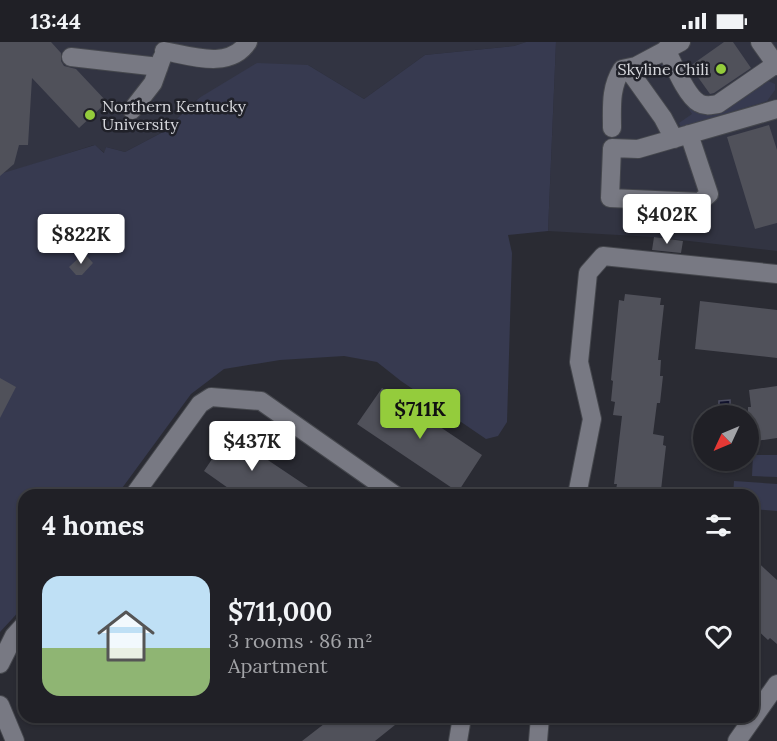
<!DOCTYPE html>
<html lang="en">
<head>
<meta charset="utf-8">
<style>
  body { margin:0; font-family:Lora,serif; background:#28282e; color:#f1f3f6; height:100vh; display:flex; flex-direction:column; font-size:22px; white-space:nowrap }
  * { box-sizing:border-box; margin:0 }
  p { font-size:20px; color:#a2a3a7 }
  .icon { flex:none; width:33px; height:33px; fill:none; stroke:currentColor; stroke-width:2; stroke-linecap:round; stroke-linejoin:round }
  .map { position:relative; flex:1; overflow:hidden }
  .panel { position:absolute; left:18px; top:447px; width:741px; height:234px; display:flex; flex-direction:column; background:#202026; border-radius:18px; box-shadow:0 2px 4px #0004,0 0 0 2px #3d3e43 }
  .panel>* { flex:none }
  .needle { width:39px; rotate:226deg }
  .tools { position:absolute; left:693px; top:363px; display:grid; gap:12px }
  .tools a { display:grid; place-items:center; width:66px; height:66px; border-radius:50%; background:#202026; box-shadow:0 2px 4px #0004,0 0 0 2px #3d3e43; font-size:30px }
  .price { position:absolute; translate:-50% -51px; padding:0 14px; border-radius:6px; background:#fff; color:#222; font-size:20px; line-height:39px; filter:drop-shadow(0 2px 3px #0008) }
  .price::after { content:''; position:absolute; left:50%; top:36px; width:18px; height:14px; margin-left:-9px; background:inherit; clip-path:polygon(0 0,100% 0,50% 100%) }
  .price.active { background:#94cc3c; color:#111 }
  ul { padding:0; list-style:none }
  li { display:flex; align-items:center; gap:18px; height:150px; padding:0 24px }
  li span { display:grid; place-items:center; flex:none; width:168px; height:120px; border-radius:18px; color:#555 }
  li>.icon { margin-inline-start:auto }
  span .icon { width:72px; height:72px; fill:#fffc; stroke-width:1 }
  li b { font-size:26px }
  h2 { display:flex; justify-content:space-between; align-items:center; height:72px; padding:0 24px; font-size:26px }
  .status { display:flex; justify-content:space-between; align-items:center; height:42px; padding:0 30px; background:#202026; direction:ltr }
  .status svg { height:16px; fill:currentColor }
  .map>svg:first-child { display:block }
</style>
</head>
<body>
<div class="status"><b>13:44</b><svg viewBox="0 0 49 12"><path d="M0 12V9h3v3zM5 12V6h3v6zM10 12V3h3v9zM15 12V0h3v12zM26 1h20v11H26zM47 4h2v5h-2z"/></svg></div>
<div class="map">
<svg width="777" height="699" viewBox="0 0 777 699">
  <rect width="100%" height="100%" fill="#2a2b33"/>
  <path fill="#323442" d="M 0,0 L 526,0 L 514,4 L 425,13 L 364,57 L 308,23 L 199,56 L 163,90 L 125,110 L 106,105 L 105,111 L 94,103 L 3,132 L 0,132 Z
    M 556,0 L 777,0 L 777,209 L 654,195 L 548,189 Z"/>
  <path fill="#373a50" d="M 526,0 L 556,0 L 548,189 L 508,193 L 512,211 L 507,380 L 498,394 L 486,397 L 401,339 L 377,320 L 344,314 L 280,318 L 224,327 L 191,352 L 117,453 L 24,453 L 24,564 L 0,590 L 0,132 L 95,103 L 104,111 L 106,105 L 125,110 L 163,90 L 199,56 L 257,21 L 308,23 L 364,57 L 425,13 L 514,4 Z
    M 663,21 L 693,67 L 766,38 L 775,42 L 775,48 L 767,59 L 681,85 L 679,81 L 692,72 L 661,24 Z
    M 753,413 L 777,413 L 777,435 L 752,434 Z
    M 734,439 L 777,442 L 777,469 L 753,467 L 753,453 L 733,453 Z"/>
  <path fill="#11122c" stroke="#4c4d61" stroke-width="1.5" d="M 730,358 L 730,363 L 733,363 L 734,373 L 719,373 L 719,359 Z"/>
  <path fill="#50515a" d="M 0,0 L 51,0 L 61,11 L 61,19 L 64,24 L 76,27 L 107,60 L 79,86 L 32,36 L 28,103 L 19,103 L 14,122 L 0,134 Z
    M 724,0 L 733,0 L 751,26 L 714,51 L 710,52 L 690,24 Z
    M 769,83 L 777,108 L 777,181 L 755,187 L 727,95 Z
    M 654,195 L 683,199 L 681,211 L 652,208 Z
    M 84,211 L 93,221 L 82,233 L 76,233 L 69,225 Z
    M 625,252 L 661,256 L 660,263 L 664,263 L 658,318 L 661,318 L 660,334 L 663,334 L 660,361 L 657,361 L 653,392 L 664,394 L 663,403 L 666,404 L 661,448 L 656,447 L 655,453 L 615,453 L 617,442 L 614,442 L 622,374 L 613,373 L 615,360 L 611,359 L 613,339 L 611,338 L 619,258 L 624,259 Z
    M 700,259 L 777,268 L 777,316 L 695,307 Z
    M 0,336 L 16,345 L 0,376 Z
    M 777,344 L 777,396 L 756,399 L 753,383 L 748,384 L 748,365 L 751,365 L 749,348 Z
    M 382,346 L 482,413 L 458,450 L 357,382 Z
    M 229,392 L 320,453 L 238,453 L 204,429 Z
    M 753,516 L 777,538 L 777,602 L 770,596 L 768,598 L 753,584 Z
    M 333,675 L 389,675 L 395,683 L 375,699 L 302,699 Z"/>
  <g fill="none" stroke-linecap="round" stroke-linejoin="round">
    <g stroke="#45474d" stroke-width="20">
      <path id="minor" d="M 760,0 L 777,24
        M 666,7 C 673,21 686,54 699,61 C 706,65 711,63 718,62 L 776,22
        M 164,9 C 191,14 230,28 248,0
        M 71,15 L 159,25
        M 132,68 L 153,41 L 162,16
        M 612,86 C 612,64 610,46 622,27 L 636,24
        M 689,92 L 709,152 L 700,160 L 610,156 L 612,106 L 638,107 L 777,67
        M 674,97 L 663,76 L 633,34 L 636,24 L 681,0
        M 134,453 L 200,362 L 211,355 L 261,359 L 395,453
        M 577,453 L 592,377 L 579,320 L 588,231 L 603,214 L 777,232
        M 0,622 L 14,594 L 24,583
        M 0,663 L 15,699
        M 458,699 L 462,675
        M 538,699 L 540,675
        M 737,699 L 777,642"/>
    </g>
    <use href="#minor" stroke="#787983" stroke-width="18"/>
  </g>
  <g fill="#94cc3c" stroke="#202129" stroke-width="2">
    <circle cx="721" cy="27" r="6"/>
    <circle cx="90" cy="73" r="6"/>
  </g>
  <g text-anchor="middle" stroke-width="5" stroke-linejoin="round" paint-order="stroke">
    <g font-size="16" fill="#d7d8dd" stroke="#202129" text-anchor="end">
      <text x="709" y="33">Skyline Chili</text>
      <text x="102" y="70" text-anchor="start">Northern Kentucky<tspan x="102" dy="18">University</tspan></text>
    </g>
  </g>
</svg>
<div class="tools">
<a><svg class="needle" viewBox="-14 -14 28 28"><path d="M0-13l5 13h-10z" fill="#e53935"/><path d="M0 13l5-13h-10z" fill="#a2a3a7"/></svg></a>
</div>
<b class="price" style="left:667px;top:203px">$402K</b>
<b class="price" style="left:81px;top:223px">$822K</b>
<b class="price active" style="left:420px;top:398px">$711K</b>
<b class="price" style="left:252px;top:430px">$437K</b>
<section class="panel">
<h2>4 homes<svg class="icon" aria-label="filters" viewBox="0 0 24 24"><path d="M4 7h16M4 17h16"/><circle cx="9" cy="7" r="2"/><circle cx="15" cy="17" r="2"/></svg></h2>
<ul>
<li><span style="background:linear-gradient(#bfe0f5 60%,#8fb573 0)"><svg class="icon" aria-label="home" viewBox="0 0 24 24"><path d="M3 11l9-7 9 7M6 9v11h12V9"/></svg></span><div><b>$711,000</b><p>3 rooms · 86 m²</p><p>Apartment</p></div><svg class="icon" aria-label="heart" viewBox="0 0 24 24"><path d="M12 20l-8-8c-3-5 5-10 8-4 3-6 11-1 8 4z"/></svg></li>
</ul>
</section>
</div>
</body>
</html>
